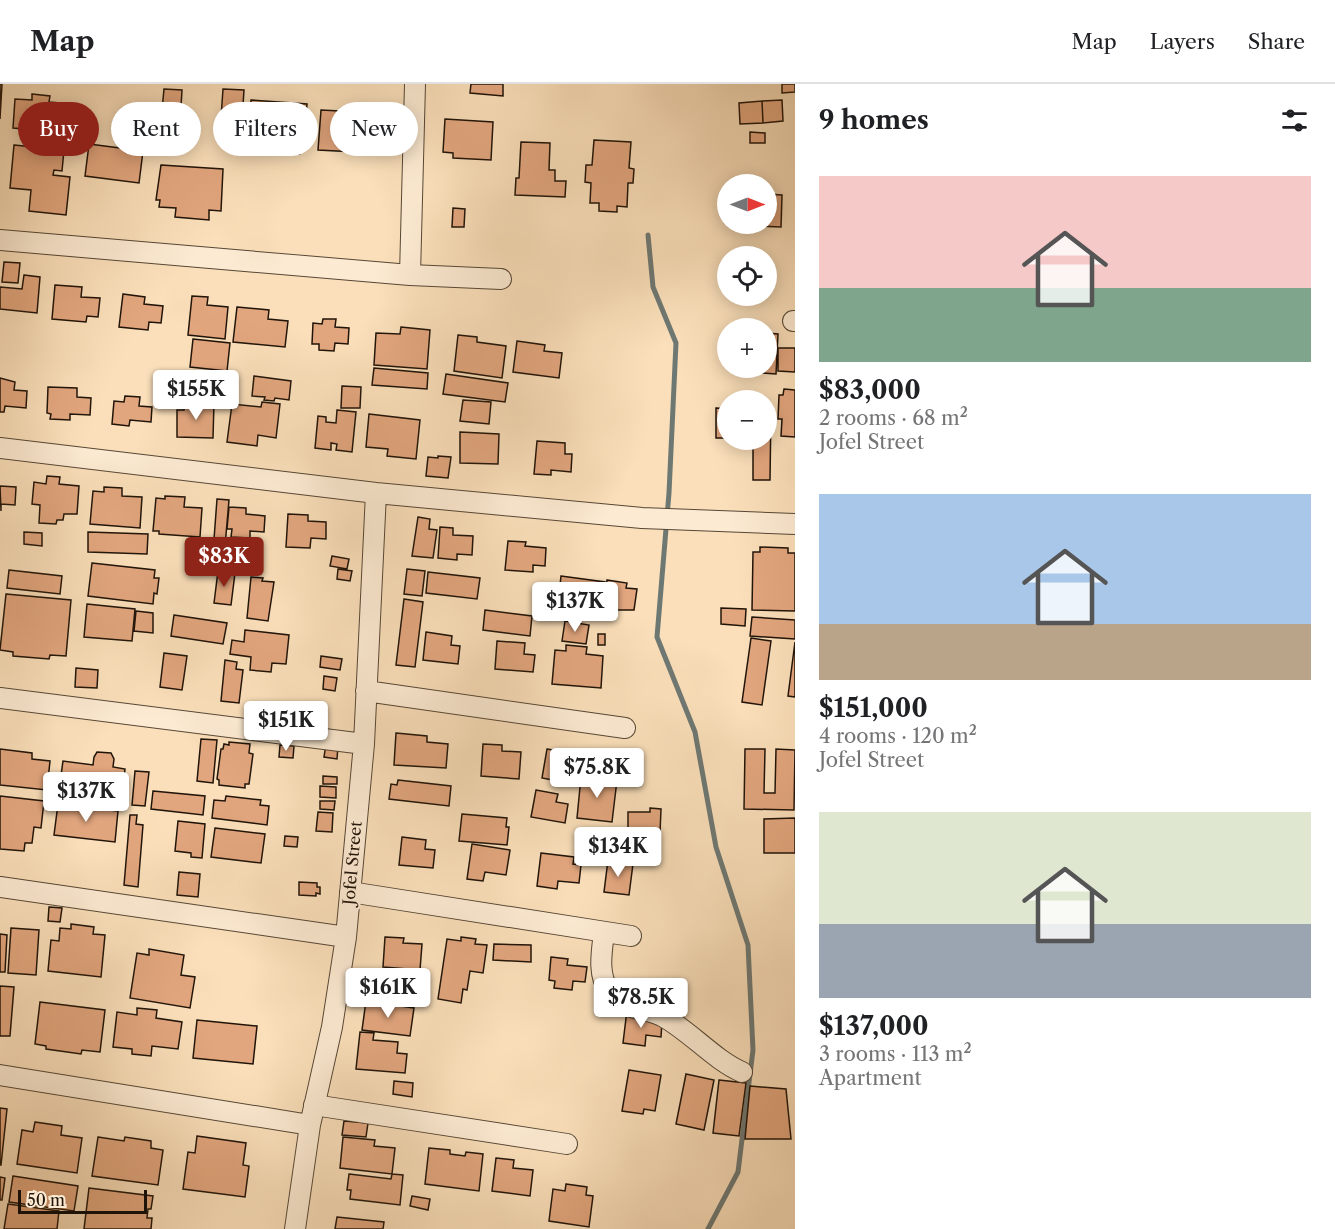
<!DOCTYPE html>
<html lang="en">
<head>
<meta charset="utf-8">
<style>
  body { margin:0; font-family:"Libre Caslon Text",serif; background:#f2f2f2; color:#202124; height:100vh; display:flex; flex-direction:column; font-size:22px; white-space:nowrap }
  * { box-sizing:border-box; margin:0 }
  p { font-size:20px; color:#757577 }
  .icon { flex:none; width:33px; height:33px; fill:none; stroke:currentColor; stroke-width:2; stroke-linecap:round; stroke-linejoin:round }
  .map { position:relative; flex:1; overflow:hidden }
  .details { display:flex; flex-direction:column; background:#fff; width:540px }
  .details>* { flex:none }
  .hud { position:absolute; left:18px; top:18px; width:570px; height:54px; display:flex; gap:12px }
  .needle { width:39px; rotate:90deg }
  .tools { position:absolute; left:717px; top:90px; display:grid; gap:12px }
  .tools a { display:grid; place-items:center; width:60px; height:60px; border-radius:50%; background:#fff; box-shadow:0 3px 15px #0003; font-size:30px }
  .scale { position:absolute; left:18px; bottom:15px; width:129px; box-sizing:border-box; padding-left:6px; border:3px solid #201409; border-top:0; font-size:16px; line-height:21px; white-space:nowrap; color:#201409; -webkit-text-stroke:4px #fcead2; paint-order:stroke }
  .price { position:absolute; translate:-50% -51px; padding:0 14px; border-radius:6px; background:#fff; color:#222; font-size:20px; line-height:39px; filter:drop-shadow(0 2px 3px #0008) }
  .price::after { content:''; position:absolute; left:50%; top:36px; width:18px; height:14px; margin-left:-9px; background:inherit; clip-path:polygon(0 0,100% 0,50% 100%) }
  .price.active { background:#8f2418; color:#fff }
  ul { padding:0; list-style:none }
  li { display:grid; align-content:center; gap:12px; height:318px; padding:0 24px }
  li span { display:grid; place-items:center; height:186px; border-radius:0px; color:#555 }
  li>.icon { margin-inline-start:auto }
  span .icon { width:108px; height:108px; fill:#fffc; stroke-width:1 }
  li b { font-size:26px }
  h2 { display:flex; justify-content:space-between; align-items:center; height:72px; padding:0 24px; font-size:26px }
  .chip { padding:0 21px; border-radius:27px; background:#fff; box-shadow:0 3px 15px #0003; font-size:21px; line-height:54px }
  .chip.active { background:#8f2418; color:#fff }
  header { display:flex; align-items:center; gap:36px; box-sizing:border-box; height:84px; padding:0 30px; background:#fff; border-bottom:2px solid #e0e0e0 }
  header strong { font-size:28px }
  nav { display:flex; gap:33px; margin-inline-start:auto; font-size:21px }
  main { display:flex; flex:1; min-height:0 }
  .map>svg:first-child { display:block }
</style>
</head>
<body>
<header>
<strong>Map</strong>
<nav><a>Map</a><a>Layers</a><a>Share</a></nav>
</header>
<main>
<div class="map">
<svg width="795" height="1145" viewBox="0 0 795 1145">
  <rect width="100%" height="100%" fill="#fadfba"/>
  <filter id="stains"><feTurbulence type="fractalNoise" baseFrequency=".00333" numOctaves="4"/><feColorMatrix values="0 0 0 0 .2 0 0 0 0 .09 0 0 0 0 .02 0 0 0 .5 -.17"/></filter>
  <radialGradient id="worn" r=".72"><stop offset=".6" stop-color="#630" stop-opacity="0"/><stop offset="1" stop-color="#630" stop-opacity=".3"/></radialGradient>
  <g fill="none" stroke-linecap="round" stroke-linejoin="round">
    <path stroke="#6e7873" stroke-width="5" d="M 648,151 L 653,203 L 676,259 L 669,409 L 657,553 L 695,648 L 716,763 L 748,861 L 753,966 L 738,1088 L 708,1145"/>
  </g>
  <path fill="#e2a67e" stroke="#201409" stroke-width="1.5" d="M 0,0 L 2,0 L 0,35 Z
    M 471,0 L 503,0 L 503,12 L 470,9 Z
    M 782,0 L 795,0 L 795,8 L 782,9 Z
    M 164,5 L 182,6 L 181,23 L 175,23 L 174,37 L 161,37 Z
    M 223,5 L 244,6 L 242,36 L 221,34 Z
    M 32,10 L 50,12 L 49,18 L 72,20 L 69,49 L 13,44 L 15,15 L 32,16 Z
    M 251,16 L 307,20 L 304,58 L 301,58 L 300,70 L 262,68 L 262,62 L 249,61 Z
    M 782,16 L 783,37 L 763,39 L 762,17 Z
    M 762,17 L 763,39 L 740,40 L 739,19 Z
    M 321,26 L 377,29 L 375,69 L 318,66 Z
    M 445,35 L 493,38 L 491,76 L 453,74 L 453,69 L 443,68 Z
    M 750,48 L 765,49 L 765,59 L 750,59 Z
    M 594,56 L 631,58 L 629,84 L 634,85 L 633,99 L 628,99 L 627,123 L 617,122 L 617,128 L 599,127 L 599,119 L 590,119 L 591,99 L 585,98 L 586,81 L 592,81 Z
    M 521,58 L 550,59 L 549,86 L 555,86 L 555,97 L 566,97 L 565,113 L 515,111 L 516,94 L 519,94 Z
    M 89,60 L 143,67 L 139,99 L 85,92 Z
    M 14,61 L 64,66 L 62,87 L 54,86 L 53,91 L 70,93 L 66,131 L 29,127 L 31,106 L 10,104 Z
    M 161,81 L 223,85 L 221,127 L 209,126 L 209,136 L 175,133 L 176,124 L 159,123 L 160,116 L 156,116 Z
    M 766,110 L 782,111 L 781,143 L 730,141 L 730,140 L 766,140 Z
    M 453,124 L 465,125 L 464,143 L 452,143 Z
    M 4,178 L 20,179 L 18,199 L 2,198 Z
    M 24,191 L 40,193 L 37,229 L 0,225 L 0,203 L 22,205 Z
    M 55,201 L 82,203 L 81,213 L 100,214 L 98,233 L 87,232 L 86,238 L 52,235 Z
    M 123,210 L 145,213 L 144,220 L 163,222 L 161,239 L 149,238 L 148,246 L 119,243 Z
    M 192,212 L 208,213 L 207,221 L 228,223 L 225,255 L 188,251 Z
    M 237,223 L 269,226 L 268,235 L 288,237 L 285,263 L 233,258 Z
    M 323,235 L 336,235 L 335,243 L 349,244 L 348,260 L 335,259 L 334,267 L 319,266 L 319,260 L 312,260 L 313,239 L 322,240 Z
    M 401,243 L 430,246 L 427,285 L 374,281 L 376,249 L 400,250 Z
    M 766,249 L 778,250 L 776,290 L 749,288 L 749,284 L 766,284 Z
    M 458,251 L 477,253 L 477,258 L 506,262 L 502,294 L 454,287 Z
    M 193,255 L 230,259 L 227,287 L 190,283 Z
    M 517,257 L 545,261 L 544,267 L 562,269 L 559,294 L 513,288 Z
    M 778,264 L 795,264 L 795,288 L 778,287 Z
    M 374,284 L 428,289 L 427,305 L 372,301 Z
    M 446,290 L 508,299 L 505,318 L 443,310 Z
    M 254,292 L 291,297 L 289,316 L 275,314 L 274,317 L 264,316 L 265,313 L 252,312 Z
    M 0,294 L 15,298 L 14,306 L 27,307 L 26,324 L 5,322 L 4,328 L 0,328 Z
    M 342,302 L 361,303 L 360,324 L 341,324 Z
    M 48,303 L 77,304 L 77,313 L 91,314 L 90,331 L 70,330 L 70,336 L 50,335 L 51,330 L 47,329 Z
    M 784,305 L 795,306 L 795,353 L 781,352 L 782,335 L 778,335 L 779,311 L 783,311 Z
    M 125,312 L 140,313 L 139,322 L 152,323 L 151,338 L 130,336 L 129,342 L 112,340 L 114,317 L 124,318 Z
    M 463,316 L 491,318 L 489,340 L 460,337 Z
    M 184,318 L 214,319 L 213,354 L 177,353 L 177,326 L 184,326 Z
    M 262,318 L 280,320 L 276,354 L 258,351 L 257,362 L 227,358 L 232,320 L 261,323 Z
    M 716,324 L 728,325 L 728,354 L 716,354 Z
    M 766,325 L 771,325 L 770,396 L 753,396 L 753,356 L 766,356 Z
    M 337,326 L 356,328 L 352,368 L 336,366 L 337,360 L 331,359 L 331,366 L 315,364 L 318,332 L 326,333 L 326,338 L 336,339 Z
    M 369,330 L 420,336 L 416,375 L 387,372 L 388,365 L 366,363 Z
    M 460,348 L 499,350 L 498,380 L 460,379 Z
    M 537,357 L 565,359 L 565,370 L 572,370 L 571,388 L 551,386 L 551,391 L 534,390 Z
    M 438,372 L 451,373 L 448,394 L 426,392 L 428,373 L 438,374 Z
    M 47,392 L 60,393 L 59,400 L 79,402 L 77,430 L 64,430 L 63,436 L 57,436 L 56,440 L 39,439 L 40,421 L 32,420 L 34,398 L 46,400 Z
    M 0,402 L 16,403 L 15,421 L 1,420 L 1,427 Z
    M 104,403 L 122,404 L 122,412 L 142,413 L 140,444 L 90,440 L 93,407 L 104,408 Z
    M 165,412 L 185,413 L 184,423 L 202,424 L 200,453 L 159,450 L 159,447 L 153,447 L 156,414 L 165,415 Z
    M 217,415 L 229,416 L 224,474 L 228,474 L 228,484 L 212,482 Z
    M 229,423 L 246,424 L 246,430 L 265,432 L 264,448 L 250,447 L 250,454 L 231,453 L 232,445 L 227,445 Z
    M 288,430 L 308,431 L 308,437 L 326,438 L 326,455 L 311,454 L 310,464 L 286,463 Z
    M 418,433 L 430,435 L 429,445 L 437,446 L 433,474 L 412,472 Z
    M 440,443 L 453,444 L 453,451 L 473,452 L 472,471 L 457,470 L 457,476 L 438,474 Z
    M 24,448 L 42,449 L 42,462 L 24,460 Z
    M 88,448 L 148,450 L 147,470 L 88,468 Z
    M 508,457 L 526,458 L 525,462 L 546,464 L 545,482 L 533,481 L 533,488 L 505,486 Z
    M 760,463 L 788,464 L 788,469 L 795,469 L 795,527 L 752,526 L 753,468 L 760,468 Z
    M 332,472 L 349,475 L 347,485 L 330,482 Z
    M 92,479 L 155,486 L 154,494 L 159,494 L 157,510 L 154,509 L 153,520 L 88,512 Z
    M 338,485 L 352,487 L 350,497 L 337,495 Z
    M 407,485 L 425,487 L 422,512 L 404,510 Z
    M 9,486 L 62,492 L 60,510 L 7,504 Z
    M 218,487 L 235,489 L 231,521 L 214,519 Z
    M 428,488 L 480,494 L 477,515 L 426,509 Z
    M 561,492 L 605,498 L 601,533 L 557,528 Z
    M 251,493 L 263,494 L 262,497 L 274,498 L 268,537 L 247,534 Z
    M 607,496 L 627,499 L 626,504 L 637,505 L 634,526 L 608,526 L 608,523 L 604,522 Z
    M 6,510 L 71,516 L 66,572 L 50,571 L 49,575 L 13,572 L 13,568 L 0,566 Z
    M 404,515 L 423,518 L 415,583 L 396,581 Z
    M 87,520 L 135,525 L 132,557 L 84,553 Z
    M 721,524 L 746,525 L 745,542 L 721,540 Z
    M 485,526 L 532,532 L 530,552 L 483,546 Z
    M 136,527 L 153,529 L 153,549 L 134,547 Z
    M 174,531 L 227,539 L 223,560 L 171,552 Z
    M 752,533 L 795,536 L 795,555 L 750,552 Z
    M 565,537 L 589,541 L 586,560 L 562,557 Z
    M 245,546 L 289,551 L 286,580 L 272,579 L 271,588 L 250,586 L 251,573 L 230,570 L 232,556 L 244,558 Z
    M 426,548 L 452,552 L 451,561 L 460,562 L 458,580 L 423,576 Z
    M 598,550 L 605,550 L 605,561 L 598,561 Z
    M 751,554 L 771,557 L 762,621 L 742,618 Z
    M 497,557 L 525,559 L 524,570 L 535,571 L 533,588 L 495,585 Z
    M 795,558 L 795,613 L 788,612 Z
    M 566,561 L 587,563 L 586,570 L 603,572 L 601,604 L 552,600 L 555,566 L 566,567 Z
    M 164,569 L 187,572 L 182,606 L 160,603 Z
    M 321,572 L 342,575 L 340,586 L 320,583 Z
    M 225,576 L 237,578 L 236,585 L 243,586 L 239,619 L 221,617 Z
    M 76,584 L 98,586 L 97,604 L 75,603 Z
    M 324,592 L 337,594 L 335,607 L 323,605 Z
    M 396,649 L 427,652 L 427,658 L 448,660 L 446,684 L 394,681 Z
    M 201,655 L 217,656 L 213,699 L 197,697 Z
    M 229,658 L 250,660 L 249,669 L 253,670 L 249,700 L 245,700 L 245,704 L 219,701 L 219,696 L 217,695 L 221,665 L 223,665 L 224,660 L 229,661 Z
    M 326,660 L 338,662 L 337,675 L 324,673 Z
    M 483,660 L 502,661 L 502,667 L 521,668 L 519,695 L 481,692 Z
    M 280,661 L 294,662 L 293,674 L 279,673 Z
    M 0,665 L 32,669 L 32,675 L 50,677 L 47,706 L 0,701 Z
    M 547,665 L 578,670 L 573,700 L 542,694 Z
    M 745,665 L 765,665 L 764,709 L 775,709 L 776,665 L 795,666 L 794,726 L 744,725 Z
    M 97,668 L 111,669 L 114,675 L 113,683 L 125,685 L 120,720 L 58,713 L 63,677 L 93,681 L 94,673 Z
    M 135,687 L 149,688 L 145,722 L 132,721 Z
    M 323,692 L 337,693 L 337,700 L 323,700 Z
    M 581,693 L 617,696 L 612,738 L 577,734 Z
    M 398,696 L 451,702 L 449,722 L 389,715 L 391,700 L 397,701 Z
    M 320,702 L 336,703 L 336,714 L 320,713 Z
    M 536,706 L 558,710 L 556,718 L 568,720 L 565,739 L 531,733 Z
    M 153,707 L 205,712 L 203,731 L 151,725 Z
    M 0,712 L 44,717 L 41,744 L 34,743 L 32,759 L 25,759 L 24,767 L 0,765 Z
    M 226,712 L 261,716 L 260,721 L 269,722 L 267,741 L 212,734 L 214,716 L 225,717 Z
    M 320,717 L 335,717 L 334,726 L 320,725 Z
    M 58,720 L 118,727 L 115,758 L 54,751 Z
    M 650,724 L 661,725 L 660,749 L 650,749 L 650,747 L 628,747 L 628,728 L 650,728 Z
    M 318,728 L 333,729 L 332,748 L 316,747 Z
    M 462,730 L 507,734 L 506,743 L 509,743 L 507,761 L 459,757 Z
    M 130,731 L 137,731 L 136,740 L 143,741 L 138,803 L 124,801 Z
    M 795,734 L 795,769 L 764,769 L 764,735 Z
    M 178,737 L 205,740 L 202,774 L 191,773 L 191,769 L 175,767 Z
    M 215,744 L 265,750 L 261,779 L 211,773 Z
    M 599,748 L 641,754 L 641,757 L 647,758 L 645,775 L 596,768 Z
    M 285,752 L 298,753 L 297,763 L 284,762 Z
    M 402,753 L 426,756 L 425,765 L 435,766 L 433,784 L 399,781 Z
    M 472,760 L 510,766 L 506,791 L 485,788 L 483,797 L 467,795 Z
    M 541,769 L 574,773 L 573,780 L 581,781 L 579,799 L 558,797 L 557,805 L 537,802 Z
    M 608,776 L 633,780 L 629,811 L 604,808 Z
    M 179,788 L 200,790 L 198,813 L 177,811 Z
    M 299,798 L 317,799 L 317,803 L 320,803 L 320,810 L 316,809 L 316,812 L 299,811 Z
    M 49,823 L 62,824 L 60,838 L 48,837 Z
    M 71,840 L 94,843 L 93,850 L 105,851 L 101,893 L 48,887 L 51,856 L 59,857 L 60,844 L 71,845 Z
    M 11,844 L 39,846 L 36,891 L 8,889 Z
    M 0,850 L 7,851 L 5,888 L 0,888 Z
    M 385,853 L 404,854 L 403,859 L 422,860 L 420,886 L 383,883 Z
    M 461,853 L 476,855 L 475,860 L 487,861 L 483,889 L 470,887 L 467,906 L 463,905 L 461,919 L 438,915 L 447,855 L 461,857 Z
    M 494,860 L 531,861 L 531,878 L 493,876 Z
    M 149,865 L 184,871 L 181,891 L 195,893 L 190,924 L 130,914 L 137,869 L 149,871 Z
    M 551,873 L 568,875 L 567,881 L 587,883 L 585,898 L 573,897 L 572,906 L 554,904 L 555,897 L 549,896 Z
    M 0,902 L 14,903 L 10,952 L 0,952 Z
    M 366,917 L 414,924 L 410,952 L 362,946 Z
    M 40,918 L 105,926 L 100,968 L 82,966 L 81,970 L 46,965 L 46,962 L 35,960 Z
    M 137,924 L 157,926 L 156,934 L 182,938 L 178,965 L 152,962 L 151,972 L 132,970 L 132,965 L 113,963 L 117,928 L 137,931 Z
    M 627,926 L 662,937 L 661,953 L 646,951 L 645,962 L 623,959 Z
    M 197,936 L 257,942 L 253,980 L 193,974 Z
    M 360,948 L 374,949 L 373,956 L 398,958 L 397,969 L 407,970 L 405,989 L 356,985 Z
    M 629,986 L 661,991 L 655,1027 L 644,1025 L 643,1030 L 622,1027 Z
    M 686,990 L 714,996 L 704,1046 L 676,1040 Z
    M 719,996 L 746,999 L 739,1052 L 713,1049 Z
    M 394,997 L 413,999 L 412,1013 L 393,1010 Z
    M 750,1002 L 786,1005 L 791,1055 L 745,1055 Z
    M 0,1024 L 7,1025 L 1,1081 L 0,1081 Z
    M 344,1037 L 368,1039 L 366,1053 L 342,1051 Z
    M 35,1038 L 62,1042 L 61,1051 L 82,1054 L 77,1089 L 17,1080 L 22,1046 L 33,1048 Z
    M 197,1052 L 246,1059 L 243,1081 L 249,1082 L 245,1113 L 183,1105 L 188,1068 L 195,1069 Z
    M 98,1053 L 124,1057 L 125,1053 L 151,1057 L 151,1064 L 163,1066 L 158,1101 L 92,1092 Z
    M 343,1053 L 375,1056 L 374,1062 L 395,1064 L 392,1090 L 340,1084 Z
    M 429,1064 L 450,1066 L 450,1070 L 465,1072 L 466,1068 L 483,1070 L 479,1107 L 425,1100 Z
    M 496,1074 L 514,1076 L 513,1084 L 533,1086 L 530,1112 L 492,1107 Z
    M 349,1090 L 391,1095 L 392,1090 L 403,1091 L 400,1121 L 350,1115 L 351,1106 L 347,1106 Z
    M 13,1092 L 78,1102 L 74,1127 L 9,1118 Z
    M 0,1093 L 5,1094 L 2,1116 L 0,1116 Z
    M 566,1100 L 587,1103 L 586,1111 L 593,1112 L 589,1143 L 549,1137 L 553,1105 L 565,1107 Z
    M 89,1104 L 153,1112 L 151,1125 L 148,1125 L 147,1134 L 152,1134 L 151,1145 L 84,1145 Z
    M 412,1112 L 430,1115 L 428,1126 L 410,1122 Z
    M 8,1120 L 59,1127 L 57,1145 L 4,1145 Z
    M 337,1133 L 384,1138 L 383,1145 L 335,1145 Z"/>
  <g fill="none" stroke-linecap="round" stroke-linejoin="round">
    <g stroke="#564735" stroke-width="22">
      <path id="minor" d="M 0,156 L 410,191 L 501,195
        M 410,191 L 415,0
        M 793,237 L 795,237
        M 0,364 L 376,409 L 642,434 L 795,440
        M 366,607 L 625,644
        M 0,614 L 364,660
        M 0,803 L 346,853
        M 350,808 L 631,852
        M 604,848 C 602,867 597,890 609,907 C 624,928 641,922 662,932 C 689,946 714,976 742,988
        M 0,991 L 310,1041
        M 314,1021 L 567,1060
        M 295,1145 L 310,1041 L 332,943 L 346,853 L 364,660 L 376,409"/>
    </g>
    <use href="#minor" stroke="#fcead2" stroke-width="20"/>
  </g>
  <g text-anchor="middle" stroke-width="4.5" stroke-linejoin="round" paint-order="stroke">
    <g font-size="16" fill="#201409" stroke="#fcead2">
      <text transform="translate(352 779) rotate(-85)" y="6">Jofel Street</text>
    </g>
  </g>
  <rect width="100%" height="100%" filter="url(#stains)"/>
  <rect width="100%" height="100%" fill="url(#worn)"/>
</svg>
<div class="tools">
<a><svg class="needle" viewBox="-14 -14 28 28"><path d="M0-13l5 13h-10z" fill="#e53935"/><path d="M0 13l5-13h-10z" fill="#757577"/></svg></a>
<a><svg class="icon" aria-label="locate" viewBox="0 0 24 24"><circle cx="12" cy="12" r="6"/><path d="M12 2v4M12 18v4M2 12h4M18 12h4"/></svg></a>
<a>+</a>
<a>−</a>
</div>
<div class="scale">50 m</div>
<b class="price" style="left:196px;top:337px">$155K</b>
<b class="price active" style="left:224px;top:504px">$83K</b>
<b class="price" style="left:575px;top:549px">$137K</b>
<b class="price" style="left:286px;top:668px">$151K</b>
<b class="price" style="left:597px;top:715px">$75.8K</b>
<b class="price" style="left:86px;top:739px">$137K</b>
<b class="price" style="left:618px;top:794px">$134K</b>
<b class="price" style="left:388px;top:935px">$161K</b>
<b class="price" style="left:641px;top:945px">$78.5K</b>
<div class="hud">
<a class="chip active">Buy</a>
<a class="chip">Rent</a>
<a class="chip">Filters</a>
<a class="chip">New</a>
</div>
</div>
<section class="details">
<h2>9 homes<svg class="icon" aria-label="filters" viewBox="0 0 24 24"><path d="M4 7h16M4 17h16"/><circle cx="9" cy="7" r="2"/><circle cx="15" cy="17" r="2"/></svg></h2>
<ul>
<li><span style="background:linear-gradient(#f6c9c9 60%,#7fa58c 0)"><svg class="icon" aria-label="home" viewBox="0 0 24 24"><path d="M3 11l9-7 9 7M6 9v11h12V9"/></svg></span><div><b>$83,000</b><p>2 rooms · 68 m²</p><p>Jofel Street</p></div></li>
<li><span style="background:linear-gradient(#a9c7e8 70%,#b9a48a 0)"><svg class="icon" aria-label="home" viewBox="0 0 24 24"><path d="M3 11l9-7 9 7M6 9v11h12V9"/></svg></span><div><b>$151,000</b><p>4 rooms · 120 m²</p><p>Jofel Street</p></div></li>
<li><span style="background:linear-gradient(#dfe7d0 60%,#9aa5b1 0)"><svg class="icon" aria-label="home" viewBox="0 0 24 24"><path d="M3 11l9-7 9 7M6 9v11h12V9"/></svg></span><div><b>$137,000</b><p>3 rooms · 113 m²</p><p>Apartment</p></div></li>
</ul>
</section>
</main>
</body>
</html>
